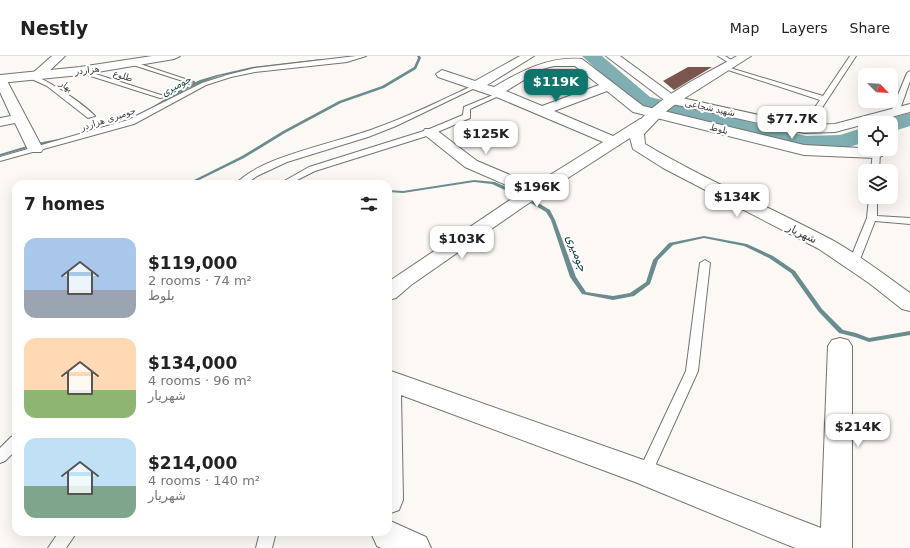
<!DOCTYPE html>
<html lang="en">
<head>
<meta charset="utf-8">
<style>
  body { margin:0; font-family:"DejaVu Sans",Vazirmatn,sans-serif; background:#f2f2f2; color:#222; height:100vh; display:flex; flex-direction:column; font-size:15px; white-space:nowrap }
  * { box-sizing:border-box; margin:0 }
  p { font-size:13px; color:#767676 }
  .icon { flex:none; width:22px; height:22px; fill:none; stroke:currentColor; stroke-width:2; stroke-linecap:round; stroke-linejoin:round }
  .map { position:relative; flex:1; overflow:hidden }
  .side { position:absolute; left:12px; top:124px; width:380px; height:356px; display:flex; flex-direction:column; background:#fff; border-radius:12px; box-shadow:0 4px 16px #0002 }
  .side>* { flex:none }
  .needle { width:26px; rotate:114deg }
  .tools { position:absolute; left:858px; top:12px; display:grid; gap:8px }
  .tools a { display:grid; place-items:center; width:40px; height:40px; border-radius:8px; background:#fff; box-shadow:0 4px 16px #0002; font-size:20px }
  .price { position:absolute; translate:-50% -34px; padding:0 9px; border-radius:8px; background:#fff; color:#222; font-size:13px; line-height:26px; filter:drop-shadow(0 1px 2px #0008) }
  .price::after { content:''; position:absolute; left:50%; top:24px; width:12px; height:9px; margin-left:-6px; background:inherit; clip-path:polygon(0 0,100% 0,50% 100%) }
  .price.selected { background:#0f766e; color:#fff }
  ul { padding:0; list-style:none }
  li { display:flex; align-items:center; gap:12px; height:100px; padding:0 12px }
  li span { display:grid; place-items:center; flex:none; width:112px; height:80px; border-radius:12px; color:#555 }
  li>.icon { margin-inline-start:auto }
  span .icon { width:48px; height:48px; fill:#fffc; stroke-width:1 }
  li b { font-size:17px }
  h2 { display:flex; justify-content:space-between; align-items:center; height:48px; padding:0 12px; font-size:17px }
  header { display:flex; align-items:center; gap:24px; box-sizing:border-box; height:56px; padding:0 20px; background:#fff; border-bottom:1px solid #e0e0e0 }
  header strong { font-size:19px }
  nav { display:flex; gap:22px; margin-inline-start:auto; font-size:14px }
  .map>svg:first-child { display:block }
</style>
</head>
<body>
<header>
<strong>Nestly</strong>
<nav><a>Map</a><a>Layers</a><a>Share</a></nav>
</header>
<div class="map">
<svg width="910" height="492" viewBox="0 0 910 492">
  <rect width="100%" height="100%" fill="#fcf9f5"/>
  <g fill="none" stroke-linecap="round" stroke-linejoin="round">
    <path fill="#6b8c8e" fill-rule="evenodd" d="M 356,0 L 368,0 L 357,2 L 356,2 Z
      M 417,0 L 420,0 L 421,2 L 416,13 L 384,32 L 341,47 L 285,77 L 244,102 L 191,128 L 186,128 L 242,100 L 283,75 L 339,45 L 382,30 L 414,11 L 418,2 Z
      M 321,3 L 322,4 L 322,5 L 252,13 L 219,20 L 203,26 L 187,33 L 155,52 L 152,51 L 185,31 L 200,24 L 217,19 L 252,11 Z
      M 64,82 L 65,82 L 65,84 L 38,89 L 0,100 L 0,98 L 37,87 Z
      M 474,124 L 495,126 L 530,142 L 550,154 L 555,164 L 576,221 L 586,236 L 613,240 L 630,237 L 646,226 L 653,204 L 669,187 L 704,180 L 747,188 L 773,200 L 795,215 L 822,253 L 843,274 L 856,277 L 869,282 L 910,275 L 910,279 L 869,286 L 855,281 L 839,277 L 818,255 L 791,217 L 769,202 L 744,190 L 704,182 L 673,189 L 658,204 L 650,228 L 634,240 L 613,244 L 582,238 L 570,221 L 551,164 L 546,156 L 526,144 L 492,128 L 474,126 L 403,137 L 388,136 L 388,134 L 403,135 Z"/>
    <path fill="#7fafb2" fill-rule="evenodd" d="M 582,0 L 602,0 L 650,41 L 806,80 L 840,79 L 865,71 L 865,86 L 843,93 L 806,94 L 636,49 Z
      M 910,57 L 910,70 L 891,76 L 891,67 L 881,67 L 883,64 Z"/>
  </g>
  <path fill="#7b554f" d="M 688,11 L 712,11 L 674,34 L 663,25 Z"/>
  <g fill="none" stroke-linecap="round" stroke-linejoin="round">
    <g stroke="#767470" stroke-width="2">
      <path id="service" d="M 356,0 L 366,0 L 347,6 L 255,16 L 231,21 L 206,29 L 134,68 L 0,105 L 0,101 L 128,64 L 202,27 L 227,19 L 255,12 Z
        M 718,0 L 725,0 L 736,7 L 731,8 Z
        M 850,0 L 856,0 L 808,73 L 804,75 L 800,73 L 820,44 L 722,12 L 727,11 L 823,40 Z
        M 130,6 L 134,6 L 194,26 L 189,27 L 130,8 Z
        M 80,13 L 164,40 L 165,41 L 160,42 L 78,16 L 77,15 Z
        M 910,15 L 910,25 L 899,56 L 893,57 L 891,56 L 907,17 Z
        M 25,18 C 38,16 85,49 95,60 L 88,62 L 47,30 L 25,20 Z
        M 474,29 L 479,30 L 396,70 L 368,81 L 287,106 L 257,120 L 246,128 L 236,128 C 260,100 341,86 376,72 C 410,60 442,44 474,29 Z
        M 498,37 L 503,38 L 470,53 L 470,62 L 433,78 L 315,115 L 289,128 L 279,128 L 309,111 L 427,74 L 463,59 L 464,51 Z
        M 873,95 L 880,97 L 879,115 L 871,115 Z
        M 869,141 L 877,141 L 877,160 L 910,162 L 910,168 L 875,165 L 859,206 L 854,209 L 849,206 L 867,162 Z
        M 705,204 L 710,207 L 698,315 L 650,421 L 645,423 L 640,421 L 638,417 L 686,315 L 700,207 Z
        M 16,379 L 16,394 L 5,405 L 0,407 L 0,392 L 11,381 Z
        M 59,476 L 77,476 L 66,492 L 48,492 Z
        M 260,476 L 276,476 L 272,492 L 256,492 Z"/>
    </g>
    <g stroke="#767470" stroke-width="2">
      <path id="minor" d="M 52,0 L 65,0 L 43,21 L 35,21 L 33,18 L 35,15 Z
        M 520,0 L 534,0 L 487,29 L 494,31 C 521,15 549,0 582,3 L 643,50 L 804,89 L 879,93 L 884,97 L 882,100 L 876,102 L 804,99 L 633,56 L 607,35 L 554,55 L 613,80 L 640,63 L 650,63 L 652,66 L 650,69 L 523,151 L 411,229 L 396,242 L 388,244 L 388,226 L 522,136 L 465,111 L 425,79 L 423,76 L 425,73 L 435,73 L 477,105 L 534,129 L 603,86 L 499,42 L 438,21 L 436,18 L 442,14 L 475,25 ZM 554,10 L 575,10 L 599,29 L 542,50 L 506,35 L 542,13 Z
        M 0,19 L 6,23 L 43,93 L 41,96 L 29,96 L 15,67 L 0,70 L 0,62 L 11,60 L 0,36 Z
        M 673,40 L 804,69 L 835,68 L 910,48 L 910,56 L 835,76 L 804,77 L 668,47 L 666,44 L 668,41 Z
        M 840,282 L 848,284 L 852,290 L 852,492 L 795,492 L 635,426 L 401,339 L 403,444 L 399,454 L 388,458 L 388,314 L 655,408 L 821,472 L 828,290 L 832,284 Z
        M 388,464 L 426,481 L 431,492 L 381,492 L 377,490 L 372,479 L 373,476 L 388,476 Z"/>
    </g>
    <g stroke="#767470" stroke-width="2">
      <path id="tertiary" d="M 606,0 L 620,0 L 680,44 L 678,47 L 668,47 Z"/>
    </g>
    <g stroke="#767470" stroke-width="2">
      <path id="secondary" d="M 152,0 L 180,0 L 174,3 L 80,19 L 0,27 L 0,19 L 80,11 Z
        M 737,0 L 751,0 L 677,47 L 664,57 L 644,78 L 645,88 C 705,124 770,151 832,184 C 859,199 885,219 910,237 L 910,255 L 902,253 L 869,227 L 819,193 L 663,112 L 633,93 L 629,78 C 654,41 699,22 737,0 Z"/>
    </g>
    <use href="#service" fill="#fff" fill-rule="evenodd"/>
    <use href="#minor" fill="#fff" fill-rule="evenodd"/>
    <use href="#tertiary" fill="#fff" fill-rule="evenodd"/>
    <use href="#secondary" fill="#fff" fill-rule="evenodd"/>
  </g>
  <g text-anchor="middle" stroke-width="4" stroke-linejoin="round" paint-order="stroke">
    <g font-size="9" fill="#3d3c3a" stroke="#fff">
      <text transform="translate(87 14) rotate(-7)" y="3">هزاردر</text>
      <text transform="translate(123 20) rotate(18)" y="3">طلوع</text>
      <text transform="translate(66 30) rotate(36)" y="3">بهار</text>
      <text transform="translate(710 52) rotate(12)" y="3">شهید شجاعی</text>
      <text transform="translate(108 63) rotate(-18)" y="3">جومیری هزاردر</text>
      <text transform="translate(719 73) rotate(14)" y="3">بلوط</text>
    </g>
    <g font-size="10" font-style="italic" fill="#103f41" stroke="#fff">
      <text transform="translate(176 29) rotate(-27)" y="4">جومیری</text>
    </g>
    <g font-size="11" fill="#3d3c3a" stroke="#fff">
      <text transform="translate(802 177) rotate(26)" y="4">شهریار</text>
    </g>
    <g font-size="12" font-style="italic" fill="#103f41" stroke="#fff">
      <text transform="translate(577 197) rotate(70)" y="4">جومیری</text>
    </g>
  </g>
</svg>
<div class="tools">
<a><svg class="needle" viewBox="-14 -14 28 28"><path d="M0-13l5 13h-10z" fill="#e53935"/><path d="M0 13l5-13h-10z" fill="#767676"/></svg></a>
<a><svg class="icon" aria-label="locate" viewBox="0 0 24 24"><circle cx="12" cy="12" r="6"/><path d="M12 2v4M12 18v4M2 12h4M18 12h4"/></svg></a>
<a><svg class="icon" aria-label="layers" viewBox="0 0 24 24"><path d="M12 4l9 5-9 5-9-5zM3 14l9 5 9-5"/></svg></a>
</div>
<b class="price selected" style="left:556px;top:47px">$119K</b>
<b class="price" style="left:792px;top:84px">$77.7K</b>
<b class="price" style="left:486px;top:99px">$125K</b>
<b class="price" style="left:537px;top:152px">$196K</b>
<b class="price" style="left:737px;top:162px">$134K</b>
<b class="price" style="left:462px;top:204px">$103K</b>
<b class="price" style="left:858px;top:392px">$214K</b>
<section class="side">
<h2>7 homes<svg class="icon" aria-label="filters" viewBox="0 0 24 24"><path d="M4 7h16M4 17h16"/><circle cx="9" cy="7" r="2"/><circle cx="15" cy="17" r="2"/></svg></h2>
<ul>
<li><span style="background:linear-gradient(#a9c7e8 65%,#9aa5b1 0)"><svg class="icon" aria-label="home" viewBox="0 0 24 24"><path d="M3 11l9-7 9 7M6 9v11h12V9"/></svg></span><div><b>$119,000</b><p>2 rooms · 74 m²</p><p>بلوط</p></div></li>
<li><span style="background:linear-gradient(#ffd9b3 65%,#8fb573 0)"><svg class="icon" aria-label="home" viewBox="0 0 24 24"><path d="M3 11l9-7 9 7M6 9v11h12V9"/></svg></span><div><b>$134,000</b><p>4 rooms · 96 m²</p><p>شهریار</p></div></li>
<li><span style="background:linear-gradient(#bfe0f5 60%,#7fa58c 0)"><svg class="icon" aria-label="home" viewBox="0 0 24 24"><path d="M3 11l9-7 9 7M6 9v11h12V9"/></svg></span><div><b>$214,000</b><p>4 rooms · 140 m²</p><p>شهریار</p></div></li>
</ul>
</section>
</div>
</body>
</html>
